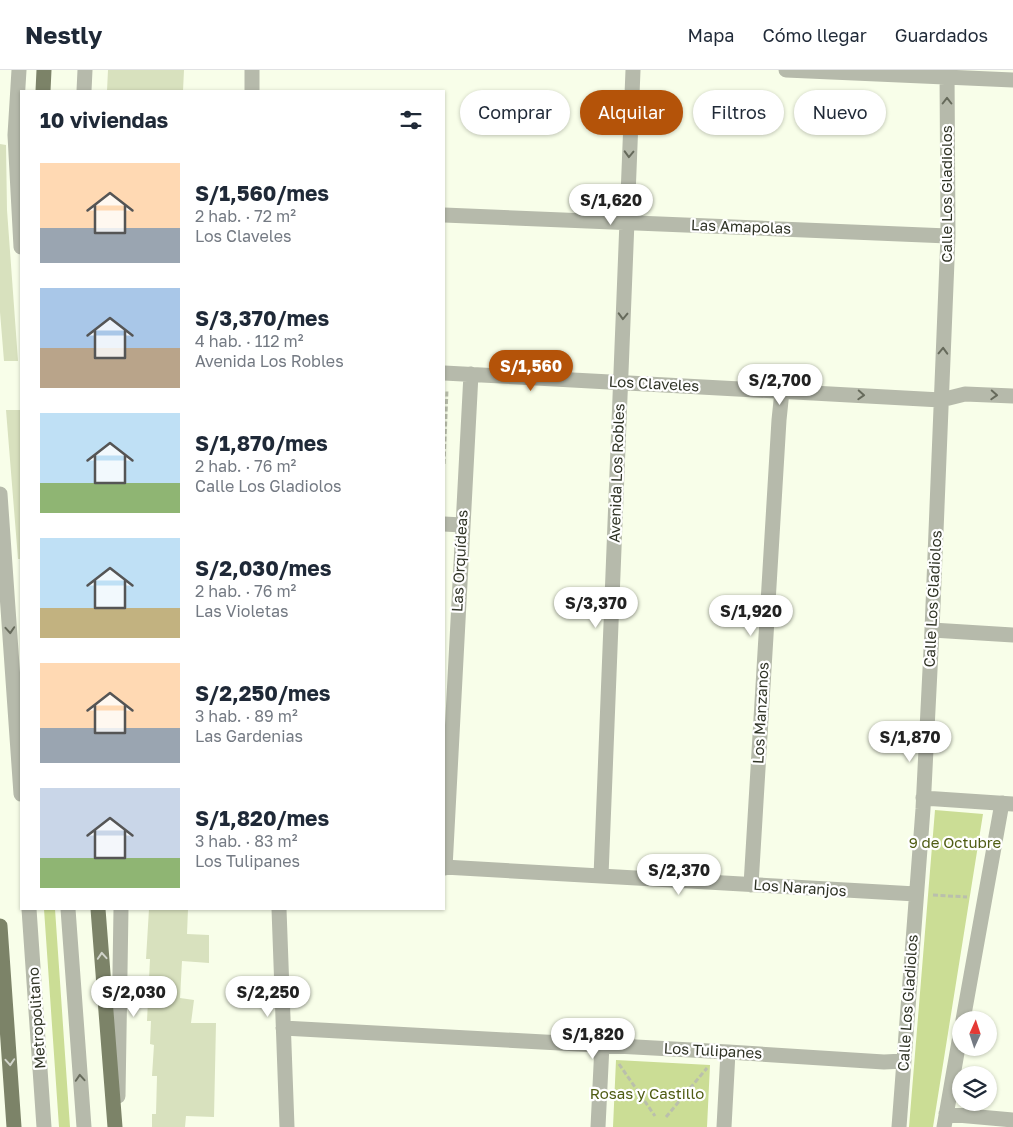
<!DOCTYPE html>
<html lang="es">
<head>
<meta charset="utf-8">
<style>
  body { margin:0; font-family:"Golos Text",sans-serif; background:#f2f2f3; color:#1f2937; height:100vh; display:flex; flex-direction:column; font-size:19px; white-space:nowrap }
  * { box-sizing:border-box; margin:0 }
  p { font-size:16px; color:#747a83 }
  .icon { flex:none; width:28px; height:28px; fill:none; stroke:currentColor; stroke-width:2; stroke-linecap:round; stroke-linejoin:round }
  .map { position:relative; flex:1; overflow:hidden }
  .side { position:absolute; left:20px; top:20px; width:425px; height:820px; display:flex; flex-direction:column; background:#fff; border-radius:0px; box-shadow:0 1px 4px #0004 }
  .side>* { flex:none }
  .top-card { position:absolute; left:460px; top:20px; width:475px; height:45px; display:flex; gap:10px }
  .needle { width:32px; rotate:3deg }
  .buttons { position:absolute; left:952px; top:941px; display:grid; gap:10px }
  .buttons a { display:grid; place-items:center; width:45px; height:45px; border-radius:50%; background:#fff; box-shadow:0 1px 4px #0004; font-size:25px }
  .price { position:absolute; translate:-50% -42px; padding:0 11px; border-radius:18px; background:#fff; color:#222; font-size:16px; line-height:32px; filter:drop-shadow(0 1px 2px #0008) }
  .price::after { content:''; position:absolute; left:50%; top:30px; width:15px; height:11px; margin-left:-8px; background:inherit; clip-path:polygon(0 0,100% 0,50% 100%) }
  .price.on { background:#b45309; color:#fff }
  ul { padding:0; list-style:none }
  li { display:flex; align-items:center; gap:15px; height:125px; padding:0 20px }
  li span { display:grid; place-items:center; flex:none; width:140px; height:100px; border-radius:0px; color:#555 }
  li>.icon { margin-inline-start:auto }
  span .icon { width:60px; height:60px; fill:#fffc; stroke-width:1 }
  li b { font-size:21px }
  h2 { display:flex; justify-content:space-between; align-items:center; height:60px; padding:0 20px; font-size:21px }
  .pill { padding:0 18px; border-radius:22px; background:#fff; box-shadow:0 1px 4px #0004; font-size:18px; line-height:45px }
  .pill.on { background:#b45309; color:#fff }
  header { display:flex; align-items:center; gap:30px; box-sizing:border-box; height:70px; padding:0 25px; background:#fff; border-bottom:1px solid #e0e1e3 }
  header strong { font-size:24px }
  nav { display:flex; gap:28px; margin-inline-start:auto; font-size:18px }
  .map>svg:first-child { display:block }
</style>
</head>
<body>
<header>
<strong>Nestly</strong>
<nav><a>Mapa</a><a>Cómo llegar</a><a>Guardados</a></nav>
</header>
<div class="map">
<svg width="1013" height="1057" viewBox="0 0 1013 1057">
  <rect width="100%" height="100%" fill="#f8fee9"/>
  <path fill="#cbdd95" d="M 935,740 L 983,744 L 933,1057 L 909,1057 Z
    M 44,839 L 55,839 L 70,1057 L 59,1057 Z
    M 616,990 L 710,995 L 707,1057 L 613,1057 Z"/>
  <path fill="#d8e1be" d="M 108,0 L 184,0 L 183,21 L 107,21 Z
    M 0,74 L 6,75 L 7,140 L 18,291 L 4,291 L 0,242 Z
    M 6,340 L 20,340 L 21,359 L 21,489 L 18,489 Z
    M 149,839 L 188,839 L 187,864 L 209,865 L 209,893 L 182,891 L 180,928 L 194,930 L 191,953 L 216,953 L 214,1047 L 186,1046 L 185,1057 L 152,1057 L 152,1044 L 156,1044 L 157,1006 L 152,1006 L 154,975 L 150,974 L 151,951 L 147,951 L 150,889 L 146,889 Z"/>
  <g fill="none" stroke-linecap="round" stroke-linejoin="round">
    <path stroke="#babfac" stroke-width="3" stroke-dasharray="5 2.5" stroke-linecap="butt" d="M 444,394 L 447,320
      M 933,825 L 967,827
      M 619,994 L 655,1046
      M 666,1047 L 707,998"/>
    <path stroke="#b6baab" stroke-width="15" d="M 19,0 L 15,65 L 21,177
      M 252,0 L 252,21
      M 786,0 L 1013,10
      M 84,21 L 85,0
      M 444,145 L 948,166
      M 444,303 L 941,330 L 965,324 L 1013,326
      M 0,424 L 21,724
      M 444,454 L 462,455
      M 932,560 L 1013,565
      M 923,728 L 1013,734
      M 444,797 L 916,824
      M 445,798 L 471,304
      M 601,806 L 633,0
      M 751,815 L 779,350 L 782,321
      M 29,839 L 44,1057
      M 68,839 L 84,1057
      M 279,839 L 287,1057
      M 963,950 L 1002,733
      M 283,958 L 728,982 L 884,992 L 904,991
      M 118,1026 L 121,839
      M 946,1044 L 1013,1050
      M 598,1057 L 602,975
      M 724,1057 L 728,982
      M 899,1057 L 923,739 L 932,560 L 948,166 L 947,0
      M 944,1057 L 961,960"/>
    <path stroke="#7c8368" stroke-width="15" d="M 43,21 L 44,0
      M 98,839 L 115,1057
      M 0,856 L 14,1057"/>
  </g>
  <defs><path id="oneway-chevron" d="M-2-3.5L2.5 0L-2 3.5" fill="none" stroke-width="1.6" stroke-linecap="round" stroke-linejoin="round" transform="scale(1.25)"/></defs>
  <g stroke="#666a5b">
    <use href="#oneway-chevron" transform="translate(947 31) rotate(-90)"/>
    <use href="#oneway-chevron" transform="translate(629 84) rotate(92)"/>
    <use href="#oneway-chevron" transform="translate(623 246) rotate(92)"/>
    <use href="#oneway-chevron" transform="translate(943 281) rotate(-88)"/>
    <use href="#oneway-chevron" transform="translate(861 325) rotate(3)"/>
    <use href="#oneway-chevron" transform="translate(994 325) rotate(3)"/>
    <use href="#oneway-chevron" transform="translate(10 560) rotate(86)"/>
    <use href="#oneway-chevron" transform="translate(80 1008) rotate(-94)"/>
  </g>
  <g stroke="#d1d4ca">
    <use href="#oneway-chevron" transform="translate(102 886) rotate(-94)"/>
    <use href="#oneway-chevron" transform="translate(10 992) rotate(86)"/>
  </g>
  <g text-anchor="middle" stroke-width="4.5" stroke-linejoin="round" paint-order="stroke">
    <g font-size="15" fill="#303426" stroke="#fff">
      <text transform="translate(947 124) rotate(-90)" y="5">Calle Los Gladiolos</text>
      <text transform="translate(741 157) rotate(2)" y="5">Las Amapolas</text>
      <text transform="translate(654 314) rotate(3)" y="5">Los Claveles</text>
      <text transform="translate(617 403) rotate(-88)" y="5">Avenida Los Robles</text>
      <text transform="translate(460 491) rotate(-87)" y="5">Las Orquídeas</text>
      <text transform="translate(933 529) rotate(-87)" y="5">Calle Los Gladiolos</text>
      <text transform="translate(761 643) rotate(-87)" y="5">Los Manzanos</text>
      <text transform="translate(800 818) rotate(4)" y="5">Los Naranjos</text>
      <text transform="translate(908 933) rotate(-86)" y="5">Calle Los Gladiolos</text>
      <text transform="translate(37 948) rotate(-94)" y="5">Metropolitano</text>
      <text transform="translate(713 981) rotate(3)" y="5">Los Tulipanes</text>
    </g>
    <g font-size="15" fill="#4f5c13" stroke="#fff">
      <text x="955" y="778">9 de Octubre</text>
      <text x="647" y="1029">Rosas y Castillo</text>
    </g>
  </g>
</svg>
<div class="buttons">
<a><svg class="needle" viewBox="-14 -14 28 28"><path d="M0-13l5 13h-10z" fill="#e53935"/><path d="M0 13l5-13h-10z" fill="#747a83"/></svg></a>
<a><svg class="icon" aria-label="layers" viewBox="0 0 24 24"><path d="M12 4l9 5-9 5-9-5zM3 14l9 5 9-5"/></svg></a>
</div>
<b class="price" style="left:611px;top:156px">S/1,620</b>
<b class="price on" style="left:531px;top:322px">S/1,560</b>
<b class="price" style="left:780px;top:336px">S/2,700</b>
<b class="price" style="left:596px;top:559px">S/3,370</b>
<b class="price" style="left:751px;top:567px">S/1,920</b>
<b class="price" style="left:910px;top:693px">S/1,870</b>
<b class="price" style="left:679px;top:826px">S/2,370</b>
<b class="price" style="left:134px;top:948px">S/2,030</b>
<b class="price" style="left:268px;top:948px">S/2,250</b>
<b class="price" style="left:593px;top:990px">S/1,820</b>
<div class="top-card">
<a class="pill">Comprar</a>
<a class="pill on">Alquilar</a>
<a class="pill">Filtros</a>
<a class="pill">Nuevo</a>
</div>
<section class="side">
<h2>10 viviendas<svg class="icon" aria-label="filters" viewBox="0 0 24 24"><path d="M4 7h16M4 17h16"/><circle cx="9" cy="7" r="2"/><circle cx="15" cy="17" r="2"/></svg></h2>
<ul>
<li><span style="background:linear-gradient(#ffd9b3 65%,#9aa5b1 0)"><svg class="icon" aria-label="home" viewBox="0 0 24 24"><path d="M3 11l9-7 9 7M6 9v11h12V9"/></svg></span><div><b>S/1,560/mes</b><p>2 hab. · 72 m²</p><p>Los Claveles</p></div></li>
<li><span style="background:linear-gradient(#a9c7e8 60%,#b9a48a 0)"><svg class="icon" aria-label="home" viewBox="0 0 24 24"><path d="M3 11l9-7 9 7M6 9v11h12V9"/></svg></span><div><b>S/3,370/mes</b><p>4 hab. · 112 m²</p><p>Avenida Los Robles</p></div></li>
<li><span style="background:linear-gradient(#bfe0f5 70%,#8fb573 0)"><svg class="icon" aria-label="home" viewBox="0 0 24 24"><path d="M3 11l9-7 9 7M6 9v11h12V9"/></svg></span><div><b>S/1,870/mes</b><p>2 hab. · 76 m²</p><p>Calle Los Gladiolos</p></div></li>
<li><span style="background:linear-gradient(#bfe0f5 70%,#c2b280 0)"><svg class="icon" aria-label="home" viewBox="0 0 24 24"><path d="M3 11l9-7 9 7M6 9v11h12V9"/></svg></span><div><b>S/2,030/mes</b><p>2 hab. · 76 m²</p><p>Las Violetas</p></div></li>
<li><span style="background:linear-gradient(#ffd9b3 65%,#9aa5b1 0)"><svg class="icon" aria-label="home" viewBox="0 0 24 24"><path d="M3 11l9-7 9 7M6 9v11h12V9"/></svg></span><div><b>S/2,250/mes</b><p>3 hab. · 89 m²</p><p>Las Gardenias</p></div></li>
<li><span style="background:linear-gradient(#c9d6e8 70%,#8fb573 0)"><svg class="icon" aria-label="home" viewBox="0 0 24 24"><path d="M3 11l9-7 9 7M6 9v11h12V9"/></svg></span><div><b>S/1,820/mes</b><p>3 hab. · 83 m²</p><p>Los Tulipanes</p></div></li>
</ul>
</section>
</div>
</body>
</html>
